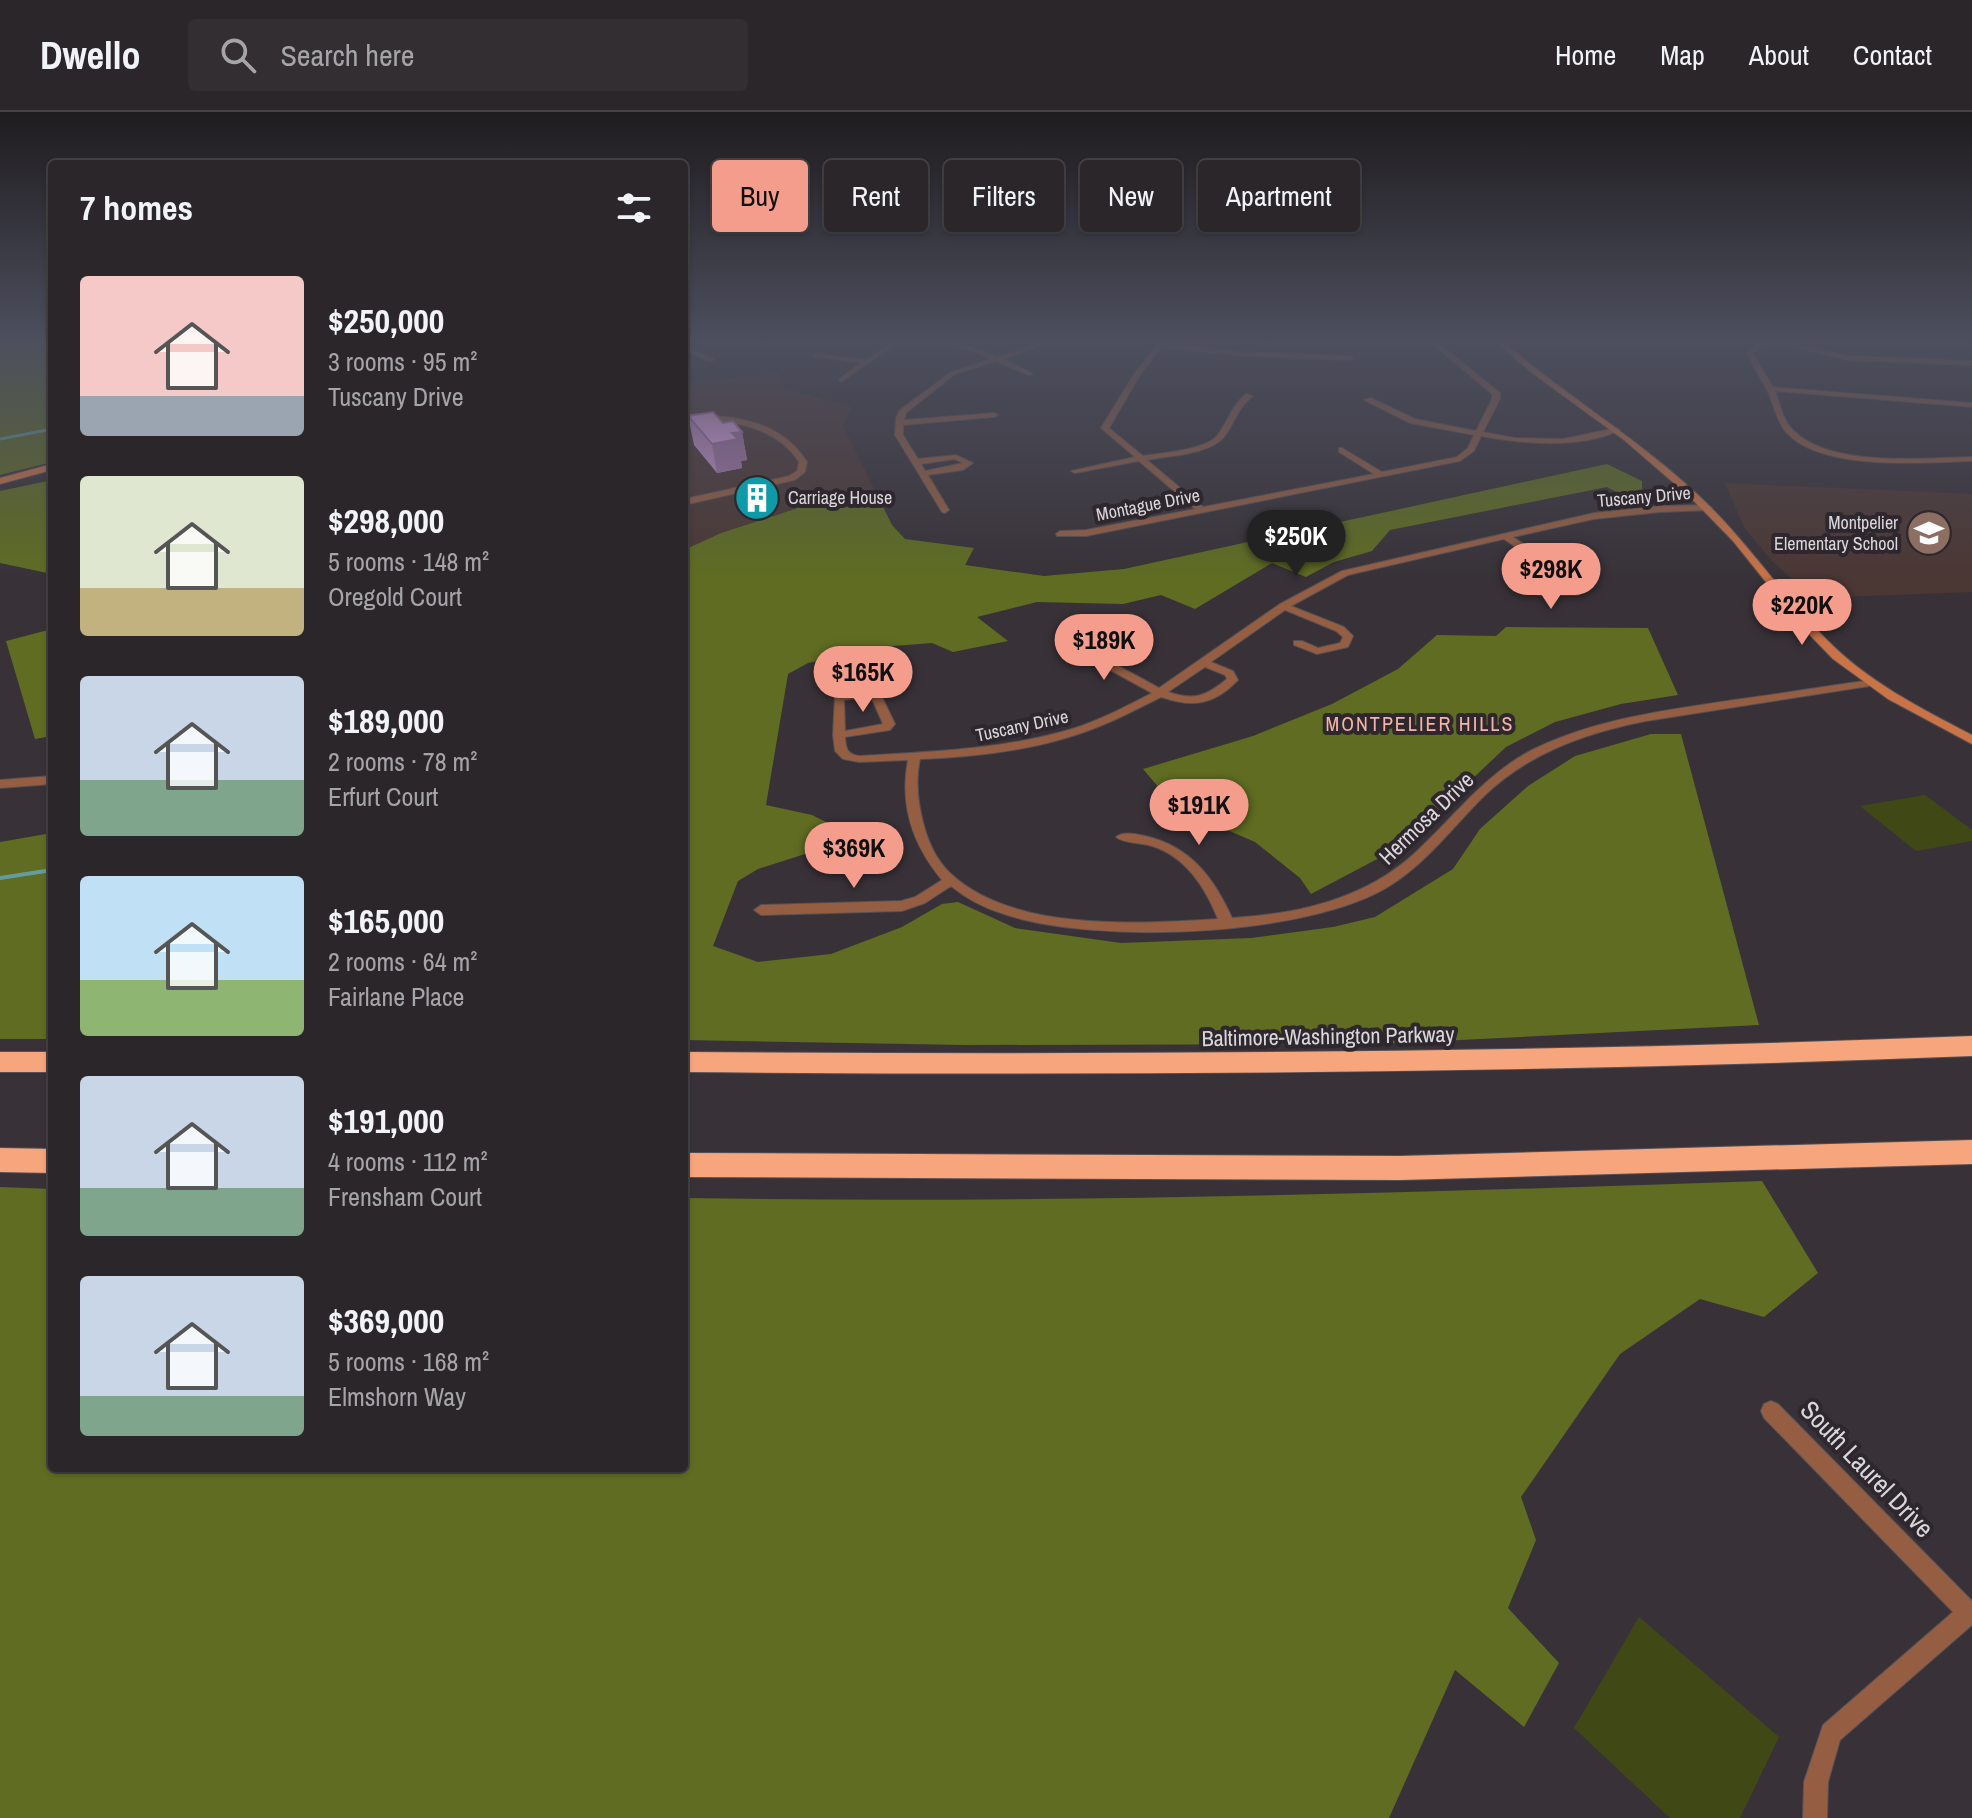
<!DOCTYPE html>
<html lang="en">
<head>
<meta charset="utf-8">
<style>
  body { margin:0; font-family:"Archivo Narrow",sans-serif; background:#322e32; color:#f1f3f6; height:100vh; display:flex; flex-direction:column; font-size:30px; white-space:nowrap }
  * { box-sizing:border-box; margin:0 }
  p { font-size:26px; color:#a5a5a8 }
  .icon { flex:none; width:44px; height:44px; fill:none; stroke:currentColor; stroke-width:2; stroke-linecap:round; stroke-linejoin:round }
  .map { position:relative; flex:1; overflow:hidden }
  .panel { position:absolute; left:48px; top:48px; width:640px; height:1312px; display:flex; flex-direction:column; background:#2a262a; border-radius:8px; box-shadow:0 2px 6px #0004,0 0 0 2px #464347 }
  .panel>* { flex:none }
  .top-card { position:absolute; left:712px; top:48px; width:760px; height:72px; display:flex; gap:16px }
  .price { position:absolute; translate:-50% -68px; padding:0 18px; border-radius:28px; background:#f49d8d; color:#111; font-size:26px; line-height:52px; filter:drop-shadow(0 2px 4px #0008) }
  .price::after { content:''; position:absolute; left:50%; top:48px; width:24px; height:18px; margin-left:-12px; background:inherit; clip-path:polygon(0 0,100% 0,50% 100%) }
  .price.selected { background:#222; color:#fff }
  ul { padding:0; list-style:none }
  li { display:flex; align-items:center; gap:24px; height:200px; padding:0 32px }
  li span { display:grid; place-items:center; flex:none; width:224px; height:160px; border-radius:8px; color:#555 }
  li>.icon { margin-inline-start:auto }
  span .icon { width:96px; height:96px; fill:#fffc; stroke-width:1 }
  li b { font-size:34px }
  h2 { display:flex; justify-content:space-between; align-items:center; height:96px; padding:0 32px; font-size:34px }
  .pill { padding:0 28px; border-radius:8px; background:#2a262a; box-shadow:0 2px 6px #0004,0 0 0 2px #464347; font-size:28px; line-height:72px }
  .pill.selected { background:#f49d8d; color:#111 }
  header { display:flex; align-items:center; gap:48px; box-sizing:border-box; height:112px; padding:0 40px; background:#2a262a; border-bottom:2px solid #464347 }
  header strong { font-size:38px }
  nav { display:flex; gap:44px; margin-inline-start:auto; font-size:28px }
  .search { width:560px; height:72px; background:#322e32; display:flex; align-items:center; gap:20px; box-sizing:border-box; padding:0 28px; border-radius:8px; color:#a5a5a8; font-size:30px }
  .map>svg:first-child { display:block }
</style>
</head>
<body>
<header>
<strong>Dwello</strong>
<div class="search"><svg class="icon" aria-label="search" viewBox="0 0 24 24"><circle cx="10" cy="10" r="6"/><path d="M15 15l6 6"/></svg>Search here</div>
<nav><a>Home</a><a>Map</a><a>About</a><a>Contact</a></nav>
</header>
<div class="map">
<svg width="1972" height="1706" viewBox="0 0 1972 1706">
  <rect width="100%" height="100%" fill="#383238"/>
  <path fill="#4b3734" d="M 780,261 L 784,276 L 852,295 L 843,314 L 880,389 L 842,396 L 798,396 L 721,421 L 684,438 L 684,270 Z
    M 1725,371 L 1972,382 L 1972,480 L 1813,486 L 1772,449 L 1744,415 Z"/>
  <path fill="#404916" d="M 1925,683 L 1972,718 L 1972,729 L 1916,739 L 1860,694 Z
    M 1639,1505 L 1779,1625 L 1740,1706 L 1670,1706 L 1574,1616 Z"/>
  <path fill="#5f6c22" d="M 0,229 L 52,229 L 52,350 L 0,363 Z
    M 1607,352 L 1642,369 L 1642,381 L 1624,384 L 1607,375 L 1390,418 L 1372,439 L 1334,450 L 1306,465 L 1272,451 L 1195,497 L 1161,483 L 1123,492 L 1037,490 L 977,505 L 1008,529 L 953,540 L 932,531 L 893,534 L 808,551 L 788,562 L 766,693 L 812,703 L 840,717 L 827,735 L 758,757 L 738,769 L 713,834 L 758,850 L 831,842 L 902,815 L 942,792 L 958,790 L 1015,816 L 1121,831 L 1251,826 L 1333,815 L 1375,805 L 1453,757 L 1480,717 L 1528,674 L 1575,644 L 1651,622 L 1681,622 L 1759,913 L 1379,932 L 966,933 L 684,928 L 684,438 L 721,421 L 798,396 L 842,396 L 880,389 L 892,413 L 905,427 L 974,436 L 965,453 L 1044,464 L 1124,457 Z
    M 52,368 L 52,462 L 0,451 L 0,379 Z
    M 1506,515 L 1648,516 L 1678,583 L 1621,592 L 1555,610 L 1506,635 L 1400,735 L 1311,782 L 1300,766 L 1255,730 L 1176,696 L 1143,657 L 1253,624 L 1332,592 L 1398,557 L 1437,523 L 1496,524 Z
    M 52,517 L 52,624 L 35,627 L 6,529 Z
    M 52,721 L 52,927 L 0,927 L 0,730 Z
    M 1762,1069 L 1818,1161 L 1764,1205 L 1700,1187 L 1620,1242 L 1521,1385 L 1536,1428 L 1508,1496 L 1559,1551 L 1524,1615 L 1455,1558 L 1389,1706 L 0,1706 L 0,1075 L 52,1077 L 52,1356 L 684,1356 L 684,1086 C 1043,1092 1403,1081 1762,1069 Z"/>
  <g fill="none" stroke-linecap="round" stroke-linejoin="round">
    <path stroke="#669b9e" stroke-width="3" d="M 0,327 L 52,317"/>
    <path stroke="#669b9e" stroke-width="4" d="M 0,766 L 52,758"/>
    <g stroke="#555055" stroke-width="2">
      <path id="street" d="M 893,229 L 900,229 L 841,270 L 839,267 L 861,251 L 814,244 L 817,242 L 866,248 Z
        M 929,229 C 952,228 976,235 997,245 L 1047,229 L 1055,229 L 1003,247 L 1032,261 L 1032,263 L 1028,263 L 996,249 L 955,262 L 906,301 L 904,308 L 994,301 L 998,303 L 994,305 L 903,313 L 903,323 L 918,347 L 956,343 L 973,351 L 963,358 L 928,363 L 949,398 L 945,401 L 942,400 L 895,323 L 896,306 L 900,298 L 951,260 L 991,247 L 973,239 ZM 955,347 L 963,351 L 925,359 L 921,352 Z
        M 1160,229 L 1166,229 L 1164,232 L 1242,240 L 1350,244 L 1353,246 L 1350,248 L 1242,244 L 1161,235 L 1140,263 L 1109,316 L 1143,344 C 1161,341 1205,338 1217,324 C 1228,310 1231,294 1246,282 L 1253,284 C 1236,298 1236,309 1224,325 C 1211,342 1168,344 1147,348 L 1203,395 L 1374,362 L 1339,340 L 1339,336 L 1342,336 L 1382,360 L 1457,345 L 1468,336 L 1474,323 L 1410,311 L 1364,288 L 1371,286 L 1415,307 L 1476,319 L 1492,287 L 1492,282 L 1429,229 L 1436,229 L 1500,281 L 1500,287 L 1483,320 L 1515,326 L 1563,327 L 1616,316 L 1620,318 C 1581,337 1523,332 1481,324 L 1474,339 L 1460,349 L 1086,424 L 1057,424 L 1056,422 L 1060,419 L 1086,418 L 1195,397 L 1139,349 L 1075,361 L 1071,359 L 1135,345 L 1101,316 L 1134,262 Z
        M 1775,229 L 1784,229 L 1848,244 L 1972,249 L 1972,253 L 1848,248 L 1781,232 L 1759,236 L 1753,242 L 1773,275 L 1972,291 L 1972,295 L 1775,279 C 1780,292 1783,309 1793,318 C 1830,356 1923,346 1972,345 L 1972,349 C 1923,351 1820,359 1786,320 C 1776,308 1774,293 1768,280 C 1762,267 1753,255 1747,242 L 1755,233 Z
        M 684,234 L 713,247 L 714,248 L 709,249 L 684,238 Z
        M 684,302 C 732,304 779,306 807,350 L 805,360 L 795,368 L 684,393 L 684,387 L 789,364 L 797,359 L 799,350 C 774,311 726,309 684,306 Z
        M 1708,393 L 1712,396 L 1711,398 L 1660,400 L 1594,407 L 1513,425 L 1574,466 L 1580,481 L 1578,483 L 1537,483 L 1529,474 L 1530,470 L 1550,459 L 1504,427 L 1348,463 L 1291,494 L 1344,515 L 1353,524 L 1348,535 L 1317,542 L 1294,533 L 1294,529 L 1302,529 L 1318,536 L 1340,531 L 1343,525 L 1336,519 L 1285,498 L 1211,550 L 1233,559 L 1238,568 C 1214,593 1193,596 1161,585 C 1131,600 1101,616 1069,625 C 1021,640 969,645 920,647 C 915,670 918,692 924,714 C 929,732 937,749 951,762 C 1014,820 1138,812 1218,807 C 1205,775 1186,745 1152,734 C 1140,730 1125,732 1116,725 C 1123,719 1135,722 1145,724 C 1190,734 1214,766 1232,806 C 1298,802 1366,787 1416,740 C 1455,704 1486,661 1534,637 C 1596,607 1666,598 1734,588 C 1780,582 1826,574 1872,568 L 1876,569 L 1876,573 L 1646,609 C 1585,621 1528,641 1483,685 C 1453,715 1427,750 1391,773 C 1310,825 1094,833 1004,802 C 984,796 967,787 951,774 L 925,791 L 902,799 L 761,803 L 754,798 L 761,793 L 901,789 L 915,785 L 942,768 C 913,733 899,694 908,648 L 859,650 L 843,647 L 835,639 L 833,623 L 835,583 L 875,579 L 882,585 L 895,612 L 890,618 L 845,625 C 846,637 847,642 859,644 C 927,640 995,638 1061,620 C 1093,612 1123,596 1152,581 L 1061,531 L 1061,527 L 1069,527 L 1159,576 L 1280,492 L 1342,459 L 1594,401 L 1660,394 ZM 1557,463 L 1567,469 L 1569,478 L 1543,478 L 1539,474 ZM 1205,555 L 1225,563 L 1227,567 C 1206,584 1195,589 1168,580 ZM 869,584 L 872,587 L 883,612 L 845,619 L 844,588 Z
        M 52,664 L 52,672 L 0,676 L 0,668 Z
        M 1771,1289 L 1778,1292 L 1972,1489 L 1972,1513 L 1840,1628 L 1828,1670 L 1827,1706 L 1803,1706 L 1804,1670 L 1823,1613 L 1953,1500 L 1764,1306 L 1761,1299 L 1764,1292 Z"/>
    </g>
    <g stroke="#555055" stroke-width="2">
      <path id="secondary" d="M 1495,229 L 1502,229 C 1565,283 1636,325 1697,382 C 1745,426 1780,481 1826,527 C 1867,569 1920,596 1972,623 L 1972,632 L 1888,587 L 1833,547 L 1802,515 L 1733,429 L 1690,385 L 1624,328 L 1532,261 Z
        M 52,352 L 52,358 L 0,372 L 0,366 Z"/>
    </g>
    <g stroke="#555055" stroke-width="2">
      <path id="highway" d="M 1972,924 L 1972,944 C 1543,961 1114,964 684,960 L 684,940 C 1114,943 1543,941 1972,924 Z
        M 0,940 L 52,940 L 52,960 L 0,960 Z
        M 1972,1028 L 1972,1052 L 1400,1068 L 684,1065 L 684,1041 L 1400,1044 Z
        M 0,1036 L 52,1037 L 52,1061 L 0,1060 Z"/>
    </g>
    <use href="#street" fill="#955e43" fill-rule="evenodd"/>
    <use href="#secondary" fill="#ca7346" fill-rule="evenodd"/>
    <use href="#highway" fill="#f6a57d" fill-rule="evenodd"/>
  </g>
  <path fill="#ce95d4" d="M 688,304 L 723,311 L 742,320 L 747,348 L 741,349 L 742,356 L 717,361 L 694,333 Z"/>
  <path fill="#a879ad" d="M 742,320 L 747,348 L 741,349 L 742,356 L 717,361 L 712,332 L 732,321 Z"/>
  <path fill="#f0adf7" stroke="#a879ad" stroke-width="2" d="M 713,300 L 723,311 L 733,309 L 742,320 L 732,321 L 738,327 L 712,332 L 688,304 Z"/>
  <linearGradient id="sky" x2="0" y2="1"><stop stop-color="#1f1c1f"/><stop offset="0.49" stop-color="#4d4f5e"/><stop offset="1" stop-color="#4d4f5e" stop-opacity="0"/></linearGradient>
  <rect width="1972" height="467" fill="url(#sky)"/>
  <defs>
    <g id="building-disc" transform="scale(2.3)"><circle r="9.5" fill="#0f9aa8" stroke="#2e282e"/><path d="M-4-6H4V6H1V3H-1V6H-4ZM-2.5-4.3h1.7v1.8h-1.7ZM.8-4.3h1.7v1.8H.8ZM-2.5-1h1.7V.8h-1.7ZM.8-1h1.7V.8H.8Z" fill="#fff"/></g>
    <g id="school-disc" transform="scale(2.3)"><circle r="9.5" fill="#8d6e63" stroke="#2e282e"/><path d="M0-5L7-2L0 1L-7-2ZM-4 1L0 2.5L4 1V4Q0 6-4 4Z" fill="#fff"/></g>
  </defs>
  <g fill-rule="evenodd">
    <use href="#building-disc" x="757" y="386"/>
    <use href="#school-disc" x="1929" y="421"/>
  </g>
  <g text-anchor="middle" stroke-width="8" stroke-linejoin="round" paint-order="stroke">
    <g font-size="18" fill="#dad7db" stroke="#2e282e">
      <text transform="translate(1644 385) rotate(-5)" y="6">Tuscany Drive</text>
      <text transform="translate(1148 393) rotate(-11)" y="6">Montague Drive</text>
      <text transform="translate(1022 614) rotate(-12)" y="6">Tuscany Drive</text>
    </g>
    <g font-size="18" fill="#dad7db" stroke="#2e282e" text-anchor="start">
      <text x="788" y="392">Carriage House</text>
      <text x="1898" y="417" text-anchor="end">Montpelier<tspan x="1898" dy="21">Elementary School</tspan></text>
    </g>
    <g font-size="20" letter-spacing="2" fill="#f6b4a7" stroke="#2e282e">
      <text x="1420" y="619">MONTPELIER HILLS</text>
    </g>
    <g font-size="22" fill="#dad7db" stroke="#2e282e">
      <text transform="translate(1426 706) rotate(-44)" y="8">Hermosa Drive</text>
      <text transform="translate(1328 924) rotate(-1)" y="8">Baltimore-Washington Parkway</text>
    </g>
    <g font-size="26" fill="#dad7db" stroke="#2e282e">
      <text transform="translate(1867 1357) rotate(46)" y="9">South Laurel Drive</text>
    </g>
  </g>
</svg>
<b class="price selected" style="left:1296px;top:466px">$250K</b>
<b class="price" style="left:1551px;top:499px">$298K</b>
<b class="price" style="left:1802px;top:535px">$220K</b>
<b class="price" style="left:1104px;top:570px">$189K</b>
<b class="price" style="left:863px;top:602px">$165K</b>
<b class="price" style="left:1199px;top:735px">$191K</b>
<b class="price" style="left:854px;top:778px">$369K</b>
<div class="top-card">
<a class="pill selected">Buy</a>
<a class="pill">Rent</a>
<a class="pill">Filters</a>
<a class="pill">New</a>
<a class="pill">Apartment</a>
</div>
<section class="panel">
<h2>7 homes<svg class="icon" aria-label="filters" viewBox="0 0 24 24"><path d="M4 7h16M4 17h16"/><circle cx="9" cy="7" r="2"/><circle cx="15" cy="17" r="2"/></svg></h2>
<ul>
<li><span style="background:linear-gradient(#f6c9c9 75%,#9aa5b1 0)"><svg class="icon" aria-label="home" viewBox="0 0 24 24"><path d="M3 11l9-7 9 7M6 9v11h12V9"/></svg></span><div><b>$250,000</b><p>3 rooms · 95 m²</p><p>Tuscany Drive</p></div></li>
<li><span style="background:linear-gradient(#dfe7d0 70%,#c2b280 0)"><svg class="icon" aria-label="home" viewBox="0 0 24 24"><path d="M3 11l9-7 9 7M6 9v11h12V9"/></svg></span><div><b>$298,000</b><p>5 rooms · 148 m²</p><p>Oregold Court</p></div></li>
<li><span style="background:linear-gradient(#c9d6e8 65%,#7fa58c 0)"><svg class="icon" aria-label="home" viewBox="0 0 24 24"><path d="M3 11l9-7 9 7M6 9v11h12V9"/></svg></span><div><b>$189,000</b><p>2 rooms · 78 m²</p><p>Erfurt Court</p></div></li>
<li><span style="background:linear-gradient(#bfe0f5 65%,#8fb573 0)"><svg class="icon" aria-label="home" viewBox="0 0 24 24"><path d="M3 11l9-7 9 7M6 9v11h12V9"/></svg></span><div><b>$165,000</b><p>2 rooms · 64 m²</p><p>Fairlane Place</p></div></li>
<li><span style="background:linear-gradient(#c9d6e8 70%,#7fa58c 0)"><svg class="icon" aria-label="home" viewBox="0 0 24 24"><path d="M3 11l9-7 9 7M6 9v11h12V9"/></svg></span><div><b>$191,000</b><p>4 rooms · 112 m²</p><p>Frensham Court</p></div></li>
<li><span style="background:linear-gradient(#c9d6e8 75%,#7fa58c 0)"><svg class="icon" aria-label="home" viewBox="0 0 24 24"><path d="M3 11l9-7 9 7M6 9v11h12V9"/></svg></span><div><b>$369,000</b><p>5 rooms · 168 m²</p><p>Elmshorn Way</p></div></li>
</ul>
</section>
</div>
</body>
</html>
